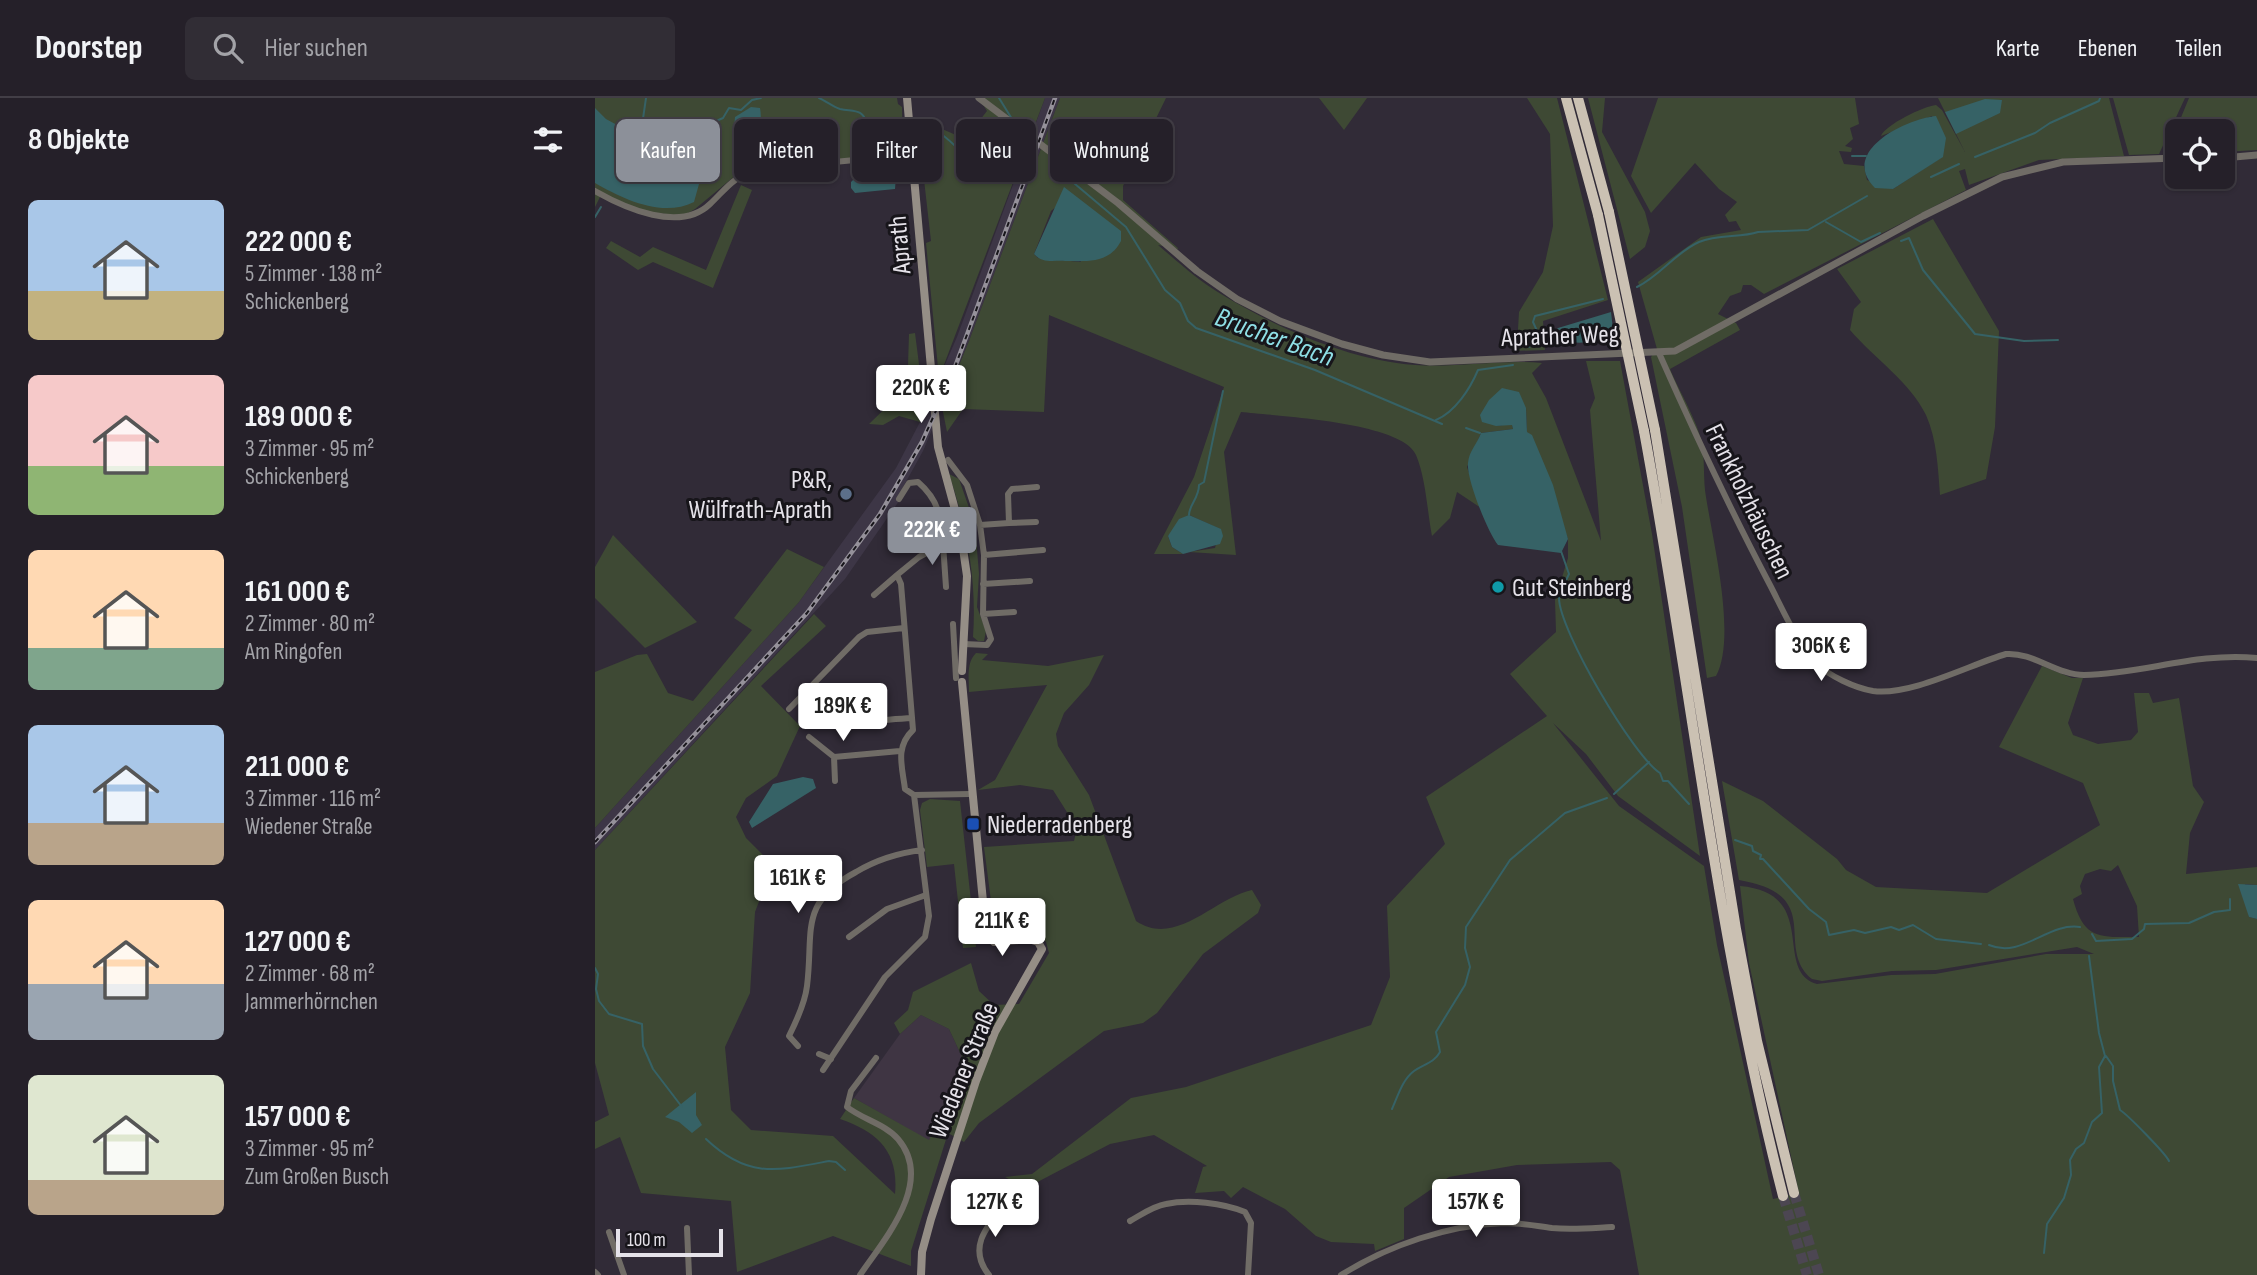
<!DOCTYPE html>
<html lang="de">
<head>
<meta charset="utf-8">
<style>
  body { margin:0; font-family:"Sofia Sans Condensed",sans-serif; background:#312d35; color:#f1f3f6; height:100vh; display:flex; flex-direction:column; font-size:26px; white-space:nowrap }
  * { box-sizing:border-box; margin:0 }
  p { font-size:23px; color:#a3a3a8 }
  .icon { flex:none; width:38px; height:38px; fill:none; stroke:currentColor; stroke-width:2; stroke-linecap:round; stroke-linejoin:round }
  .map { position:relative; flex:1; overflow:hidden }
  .drawer { display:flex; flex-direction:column; background:#252029; width:595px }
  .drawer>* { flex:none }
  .hud { position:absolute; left:21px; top:21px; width:665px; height:63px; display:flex; gap:14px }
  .buttons { position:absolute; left:1570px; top:21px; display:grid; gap:14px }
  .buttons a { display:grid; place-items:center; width:70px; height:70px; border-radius:10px; background:#252029; box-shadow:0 2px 5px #0004,0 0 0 2px #423e46; font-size:35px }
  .scale { position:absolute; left:21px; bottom:18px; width:107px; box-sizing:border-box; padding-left:7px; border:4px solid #e5e2e9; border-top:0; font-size:19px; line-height:24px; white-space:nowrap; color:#e5e2e9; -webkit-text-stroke:5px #17151a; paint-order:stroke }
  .price { position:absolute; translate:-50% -60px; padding:0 16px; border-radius:7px; background:#fff; color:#222; font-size:23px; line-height:46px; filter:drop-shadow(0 2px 4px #0008) }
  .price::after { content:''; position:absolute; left:50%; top:42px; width:21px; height:16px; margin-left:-10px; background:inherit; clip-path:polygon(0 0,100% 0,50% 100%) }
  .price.selected { background:#8c9099; color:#fff }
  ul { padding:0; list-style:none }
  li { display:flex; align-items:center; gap:21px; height:175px; padding:0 28px }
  li span { display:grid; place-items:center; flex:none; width:196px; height:140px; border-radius:10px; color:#555 }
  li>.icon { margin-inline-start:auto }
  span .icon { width:84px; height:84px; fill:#fffc; stroke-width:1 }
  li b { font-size:30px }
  h2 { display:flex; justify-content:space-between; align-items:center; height:84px; padding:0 28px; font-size:30px }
  .chip { padding:0 24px; border-radius:10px; background:#252029; box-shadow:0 2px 5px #0004,0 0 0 2px #423e46; font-size:24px; line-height:63px }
  .chip.selected { background:#8c9099; color:#fff }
  header { display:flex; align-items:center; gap:42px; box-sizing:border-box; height:98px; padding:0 35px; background:#252029; border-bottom:2px solid #423e46 }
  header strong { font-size:33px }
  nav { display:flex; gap:38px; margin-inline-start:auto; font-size:24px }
  .search { width:490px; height:63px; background:#312d35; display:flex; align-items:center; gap:18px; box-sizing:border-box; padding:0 24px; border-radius:10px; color:#a3a3a8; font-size:26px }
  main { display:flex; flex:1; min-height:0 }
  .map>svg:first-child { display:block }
</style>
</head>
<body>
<header>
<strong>Doorstep</strong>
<div class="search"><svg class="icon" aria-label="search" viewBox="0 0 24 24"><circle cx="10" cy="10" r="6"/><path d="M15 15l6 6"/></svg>Hier suchen</div>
<nav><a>Karte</a><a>Ebenen</a><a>Teilen</a></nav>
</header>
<main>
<section class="drawer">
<h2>8 Objekte<svg class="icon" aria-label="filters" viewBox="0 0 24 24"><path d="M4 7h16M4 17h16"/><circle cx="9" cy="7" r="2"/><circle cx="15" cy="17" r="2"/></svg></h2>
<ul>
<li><span style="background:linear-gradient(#a9c7e8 65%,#c2b280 0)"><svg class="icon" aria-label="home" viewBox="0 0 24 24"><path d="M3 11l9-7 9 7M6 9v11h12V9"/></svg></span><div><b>222 000 €</b><p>5 Zimmer · 138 m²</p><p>Schickenberg</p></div></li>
<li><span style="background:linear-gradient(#f6c9c9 65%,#8fb573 0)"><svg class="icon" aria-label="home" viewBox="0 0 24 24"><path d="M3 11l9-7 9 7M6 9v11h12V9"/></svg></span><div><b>189 000 €</b><p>3 Zimmer · 95 m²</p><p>Schickenberg</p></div></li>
<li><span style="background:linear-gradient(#ffd9b3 70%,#7fa58c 0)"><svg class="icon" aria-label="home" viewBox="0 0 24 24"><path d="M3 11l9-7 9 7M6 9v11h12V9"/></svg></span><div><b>161 000 €</b><p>2 Zimmer · 80 m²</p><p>Am Ringofen</p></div></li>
<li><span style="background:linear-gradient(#a9c7e8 70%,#b9a48a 0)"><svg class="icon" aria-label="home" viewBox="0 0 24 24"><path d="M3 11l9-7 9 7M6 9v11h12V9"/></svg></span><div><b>211 000 €</b><p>3 Zimmer · 116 m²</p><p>Wiedener Straße</p></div></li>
<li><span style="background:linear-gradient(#ffd9b3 60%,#9aa5b1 0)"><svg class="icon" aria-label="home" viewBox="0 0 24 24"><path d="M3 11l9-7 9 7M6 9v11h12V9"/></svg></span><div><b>127 000 €</b><p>2 Zimmer · 68 m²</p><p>Jammerhörnchen</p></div></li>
<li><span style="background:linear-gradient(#dfe7d0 75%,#b9a48a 0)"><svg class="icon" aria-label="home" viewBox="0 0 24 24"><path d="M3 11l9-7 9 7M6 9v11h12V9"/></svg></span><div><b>157 000 €</b><p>3 Zimmer · 95 m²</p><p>Zum Großen Busch</p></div></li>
</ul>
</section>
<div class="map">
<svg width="1662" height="1177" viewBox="0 0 1662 1177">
  <rect width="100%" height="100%" fill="#312b37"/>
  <path fill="#3d3646" d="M 450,0 L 465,0 L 374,243 L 328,353 L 307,391 L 311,393 L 250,481 L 0,752 L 0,730 L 204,504 L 301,370 L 325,324 L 362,239 Z"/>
  <path fill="#3f3543" d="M 326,917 L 354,931 L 368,961 L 334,1043 L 259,1000 L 305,936 Z"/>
  <path fill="#3e4934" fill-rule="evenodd" d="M 0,0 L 302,0 L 303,6 L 307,9 L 308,54 L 141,77 L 100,111 L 88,118 L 45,113 L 6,97 L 0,109 Z
    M 384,0 L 450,0 L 344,280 L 331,145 L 336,143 L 322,20 L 370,41 L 392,13 Z
    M 465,0 L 571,0 L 528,88 L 528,102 L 584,151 L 563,147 C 583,164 604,183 626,196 C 682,230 753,262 820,267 C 862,270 905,261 947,265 L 937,275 L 951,300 L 1006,443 L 995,312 L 1000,300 L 991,263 L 1025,263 L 1057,436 L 1105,758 L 1023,698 L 991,656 L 958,625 L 1024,708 L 1109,768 L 1122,847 L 1178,1101 L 1204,1095 L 1154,865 L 1145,788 C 1226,795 1177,873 1222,886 L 1296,877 L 1340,876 L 1451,856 L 1499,856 L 1482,849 L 1341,872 L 1297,873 L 1227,883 L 1217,881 C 1178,849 1232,797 1144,782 L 1127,683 L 1168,703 L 1242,761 L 1251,772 L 1281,789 L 1392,795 L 1505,727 L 1488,685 L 1404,649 L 1447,568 L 1477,580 L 1488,580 L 1473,625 L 1478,637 L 1503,646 L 1536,642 L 1543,634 L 1539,595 L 1554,595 L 1558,605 L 1584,600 L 1598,688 L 1609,704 L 1595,735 L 1591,776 L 1662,769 L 1662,787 L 1650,786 L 1654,819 L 1662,821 L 1662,1177 L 1044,1177 L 1025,1072 L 1016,1064 L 922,1067 L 854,1079 L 809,1110 L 809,1141 L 780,1153 L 779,1146 L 736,1144 L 721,1138 L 690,1111 L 648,1089 L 636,1100 L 629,1093 L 600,1095 L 608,1069 L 612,1068 L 559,1037 L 515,1046 L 431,1090 L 410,1079 L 437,1076 L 536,1000 L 591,989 L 776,927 L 795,879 L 792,808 L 850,746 L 831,699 L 952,618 L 915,576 L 961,534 L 960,502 L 973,460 L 973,441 L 932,335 L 931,310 L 901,328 L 917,326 L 918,331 L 886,335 L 872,369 L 886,410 L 862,394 L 855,420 L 837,438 C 832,412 831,381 821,357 C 808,324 682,318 646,314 L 629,354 L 641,457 L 594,454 L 620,450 L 625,431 L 594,417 L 573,438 L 577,449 L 588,456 L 559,456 L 599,379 L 629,289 L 454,217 L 449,314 L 368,311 L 352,334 L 347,309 L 374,243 ZM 461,109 L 486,164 L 443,160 L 439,156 L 456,113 ZM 1523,767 L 1542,808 L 1544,839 C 1506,839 1489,843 1478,801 L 1487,796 L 1485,788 L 1490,776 L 1505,771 L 1516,773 Z
    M 724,0 L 772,0 L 749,32 Z
    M 932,0 L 962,0 L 1013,202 L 948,223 L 950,252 L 918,253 L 922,249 L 924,214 L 948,174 L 958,128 L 955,36 Z
    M 993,0 L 1010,0 L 1007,34 L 1050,114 L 1055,133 L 1050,149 L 1035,161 Z
    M 1063,0 L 1260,0 L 1264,26 L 1255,30 L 1258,41 L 1250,48 L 1257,50 L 1256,54 L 1244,53 L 1249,66 L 1269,68 L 1272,82 L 1298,91 L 1347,59 L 1337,18 L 1286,38 C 1290,27 1329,8 1341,7 L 1347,12 L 1370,54 L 1343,0 L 1514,0 L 1529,58 L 1444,62 L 1374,87 L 1370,71 L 1364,73 L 1371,92 L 1169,196 L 1156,187 L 1148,187 L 1146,194 L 1135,198 L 1123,216 L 1141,225 L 1145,232 L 1075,271 C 1084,293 1103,324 1107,346 C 1110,363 1108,382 1111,399 C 1118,444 1142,539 1121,578 L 1112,580 L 1087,409 L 1056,259 L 1062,251 L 1043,184 L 1106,139 L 1146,132 L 1141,123 L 1134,124 L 1130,117 L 1142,104 L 1124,91 L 1100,65 L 1056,115 L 1036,78 Z
    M 1518,0 L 1590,0 L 1564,56 L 1534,57 Z
    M 1594,0 L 1662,0 L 1662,52 L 1628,54 L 1628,33 L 1582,33 L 1582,56 L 1571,56 Z
    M 146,87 L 157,92 L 118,190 L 58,164 L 43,172 L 11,150 L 16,143 L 45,159 L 58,149 L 111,172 Z
    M 1338,121 L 1404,233 L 1400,329 L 1391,381 L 1345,397 C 1343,370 1342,342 1331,317 C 1315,284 1279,260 1255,232 L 1259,211 L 1266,204 L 1242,171 Z
    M 320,235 L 330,313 L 325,324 L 304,318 L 288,327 L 274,326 L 306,295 L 312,299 L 314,236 Z
    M 354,376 L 364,381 L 380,427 L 384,476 L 382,509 L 391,533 L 389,543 L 383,543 L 378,539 C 382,481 372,430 354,376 Z
    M 18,437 L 102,524 L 50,550 L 0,500 L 0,469 Z
    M 192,451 L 229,469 L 204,504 L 0,730 L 0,574 L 42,557 L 52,556 L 73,595 L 98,603 L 157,532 L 139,520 Z
    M 219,516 L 231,528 L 166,588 L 205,628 L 182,678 L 151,700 L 141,719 L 151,740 L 175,764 L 174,778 L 160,814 L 155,895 L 130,949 L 136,1012 L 156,1032 L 238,1038 L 300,1096 C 304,1054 283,1034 245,1021 L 259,1000 L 334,1042 L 368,961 L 354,931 L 326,917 L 305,936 L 299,925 L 313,912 L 318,894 L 376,865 L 384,893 L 399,907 L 424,906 L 454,855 L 451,844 L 444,835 L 403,837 L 400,834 L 389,749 L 479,743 L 482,730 L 458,692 L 425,687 L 383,692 L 400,682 L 452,587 L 374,594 C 374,580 371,565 381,555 L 393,556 L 387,562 L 453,568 L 509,557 L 494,587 L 469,615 L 461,636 L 463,648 L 494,697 L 541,823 C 581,850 619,800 657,792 L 666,807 L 663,815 L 608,856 L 562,915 L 548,925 L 509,933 L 384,1025 L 369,1044 L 353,1035 L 316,1153 L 316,1168 L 238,1138 L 142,1174 L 136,1103 L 46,1095 L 25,1039 L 0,1051 L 0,1024 L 14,1017 L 0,965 L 0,752 Z
    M 335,701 L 365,703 L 381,849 L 368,850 L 359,766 L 332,769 L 325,712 L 327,705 Z"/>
  <path fill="#366266" d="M 1390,1 L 1407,2 L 1405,15 L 1361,36 L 1350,14 Z
    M 156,9 L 165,10 C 168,26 163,50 141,44 L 138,39 L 140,19 Z
    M 0,10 L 11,21 L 46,40 L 74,35 L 84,40 L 102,62 L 104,86 L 99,104 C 67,120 28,101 0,85 Z
    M 1341,18 L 1351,40 L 1348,59 L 1298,91 L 1280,90 C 1244,54 1310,21 1341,18 Z
    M 296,75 L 301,78 L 300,91 L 260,95 L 256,90 L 256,84 L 261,79 Z
    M 469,89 L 526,133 L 526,143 C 514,166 492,163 470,163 C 459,162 448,166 439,156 Z
    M 1016,214 L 1018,231 L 1012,241 C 995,244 971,250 959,234 L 963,230 Z
    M 907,290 L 924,294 L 931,310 L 932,334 L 937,337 L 958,387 L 973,441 L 966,455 L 903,447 C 893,435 871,380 873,365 C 874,353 882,346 886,335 L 918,331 L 917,327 L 901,328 L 887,324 L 885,317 L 894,302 Z
    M 594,417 L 626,431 L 628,438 L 625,446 L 588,456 L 577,449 L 573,438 L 584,421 Z
    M 208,679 L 218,681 L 221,690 L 157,730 L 154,724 L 178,686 Z
    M 1643,786 L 1662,787 L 1662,821 L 1654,819 Z
    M 101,994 L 101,1017 L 107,1027 L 97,1035 L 84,1024 L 70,1019 Z"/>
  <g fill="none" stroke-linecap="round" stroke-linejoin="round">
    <path stroke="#366266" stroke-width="2" d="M 224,0 C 231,3 238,9 245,11 C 258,14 268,10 272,26 L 294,30 L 311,28
      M 404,0 L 417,21
      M 317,27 C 340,25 353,42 369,56 L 383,41 L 407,31
      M 45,41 L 51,0
      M 84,41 C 95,25 99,18 119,24 L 128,20 L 134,10 L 146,12 L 157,2 L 166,0
      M 1257,58 L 1271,58
      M 1380,59 L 1440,35 L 1455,25 L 1504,3 L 1505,0
      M 467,75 L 531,129 L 570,192 L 585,205 L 593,223 L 601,230 L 720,272 L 847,326
      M 1336,79 L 1364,66
      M 0,119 L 6,109
      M 1231,124 L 1266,144 L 1285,135
      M 1306,143 L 1314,140 L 1328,172 L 1380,236 L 1429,243 L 1463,242
      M 1042,189 C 1065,178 1081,154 1104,144 C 1123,136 1146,140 1163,134 L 1213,132 L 1272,98
      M 934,249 L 936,240 L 943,235 L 938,224 L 940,218 L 1008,201
      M 841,322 C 860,314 875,291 883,272 L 918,267
      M 871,330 L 885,335
      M 594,417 C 594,407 604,400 604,387 L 609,384 L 628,293
      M 966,453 L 974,476 C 971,483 965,493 964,500 C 964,532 1039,659 1065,675 L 1068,683 L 1073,683 L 1094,706
      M 1019,696 L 1054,664
      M 1140,742 L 1157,748 L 1158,753 L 1166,757 L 1165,761 L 1168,761 L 1214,811 L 1231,824 L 1234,837 L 1259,832 L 1270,835 L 1296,829 L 1304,832 L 1318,827 L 1341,841 L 1386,846
      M 1497,836 L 1501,843 L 1537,841 L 1549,831 L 1550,826 L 1594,825 L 1619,814 L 1635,812 L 1635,801
      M 1394,847 C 1427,861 1453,824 1485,829
      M 0,870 L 3,876 L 1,891 L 4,903 L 14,916 L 47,926 L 48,948 L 58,971 L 87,1009
      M 1511,958 L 1518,968 L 1518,983 L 1525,1012 C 1533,1017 1571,1056 1574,1063
      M 797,1011 C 803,998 807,982 819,973 C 829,966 839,965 845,954 L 841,934 L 870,887 L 875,869 L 870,850 L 871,829 L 915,762 L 970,715 L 1012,700
      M 111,1041 C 153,1081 182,1073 234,1063 L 241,1064 L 250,1072
      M 1449,1155 L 1452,1126 L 1469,1100 L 1476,1077 L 1475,1062 L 1481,1051 L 1489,1045 L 1497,1024 L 1507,1015 L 1504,969 L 1510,958 L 1504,935 L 1494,858"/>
    <path stroke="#4c4652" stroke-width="10" stroke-dasharray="10 5" stroke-linecap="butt" d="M 1199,1095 L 1224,1177
      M 1188,1098 L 1212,1177"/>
    <path stroke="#706c66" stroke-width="6" d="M 0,93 C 30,110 85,135 115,106 C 131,91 139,77 162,73 C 213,65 266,62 317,57
      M 1064,255 C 1099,334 1135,411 1175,487 C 1188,512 1202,545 1221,565 C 1234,578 1260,590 1278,593 C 1316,598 1374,567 1411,556 C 1438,554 1462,577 1489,577 C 1549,576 1600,554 1662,560
      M 353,362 L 372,387 L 385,427 L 389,457 L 388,516 L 396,541 L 392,547 L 368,546
      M 304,401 L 314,385 L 323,384 C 344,402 347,421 348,446 L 324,459 L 302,477 L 306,486 L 318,632 C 300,649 307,668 310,691 L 319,697
      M 414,425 L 441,424
      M 385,427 L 414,425 L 413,396 L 417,391 L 442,389
      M 348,446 L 351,489
      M 389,457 L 448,452
      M 388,486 L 435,483
      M 279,497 L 302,477
      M 388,516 L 419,514
      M 358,526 L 361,580
      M 215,589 C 257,632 260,623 317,620
      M 194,611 L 264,539 L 272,534 L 309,530
      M 214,639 L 239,659
      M 240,683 L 239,659 L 305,653
      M 319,697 L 375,696
      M 254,839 L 292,811 L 331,797
      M 203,948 L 194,938 C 202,922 210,905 212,888 C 219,833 203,805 261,774 C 281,762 303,755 327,752
      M 224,956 L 236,961
      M 228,972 L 290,879 L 330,839 L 334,818 L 319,697
      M 535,1123 C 546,1117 558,1108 571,1106 C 594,1101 628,1105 650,1114 L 656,1125 L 653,1177
      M 92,1130 L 94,1177
      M 14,1134 L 29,1177
      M 0,1174 L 3,1177
      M 265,1177 C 289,1142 340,1084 303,1041 C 290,1026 267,1021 252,1009 L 256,993 L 281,960
      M 394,1177 C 373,1151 390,1130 408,1109
      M 746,1177 C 794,1147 853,1127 909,1125 C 926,1125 941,1128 957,1130 C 977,1132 997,1130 1017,1129"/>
    <path stroke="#706c66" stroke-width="7" d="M 384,0 L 523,105 L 602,173 L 642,201 L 685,223 L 747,246 L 788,257 L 835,264 L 1080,253 L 1328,118 L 1407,79 L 1468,64 L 1582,60
      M 1628,60 L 1662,57"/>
    <path stroke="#958e86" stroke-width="8" d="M 312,0 L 343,349 L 365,430 L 372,478 L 367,573
      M 326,1177 L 327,1154 L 336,1121 L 381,983 L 400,934 L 447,851 L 443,844 L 434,841 L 399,844 L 391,835 L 367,584"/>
    <path stroke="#cbc1b3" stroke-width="10" d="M 971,0 L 1003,117
      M 983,0 L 1014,114
      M 1060,332 L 1141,831 L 1162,943 L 1199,1095
      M 1049,333 C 1096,588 1123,846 1188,1098"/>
    <g stroke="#95919a" stroke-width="4.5">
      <path id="rail" d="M 0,744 L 212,515 L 285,416 L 327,344 L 357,277 L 460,0"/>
    </g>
    <use href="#rail" stroke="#17151a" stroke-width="2" stroke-dasharray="5" stroke-linecap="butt"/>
    <path stroke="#cbc1b3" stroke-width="10" d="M 1014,114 L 1060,332
      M 1003,117 L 1049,333"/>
  </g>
  <circle fill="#5c6f8a" stroke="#17151a" stroke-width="2.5" cx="251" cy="396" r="7"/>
  <circle fill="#0f9aa8" stroke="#17151a" stroke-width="2.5" cx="903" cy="489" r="7"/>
  <rect fill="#1a4fb4" stroke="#17151a" stroke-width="2.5" x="371" y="719" width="14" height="14" rx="3.5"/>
  <g text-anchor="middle" stroke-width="6" stroke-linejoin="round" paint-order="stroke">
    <g font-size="26" fill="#e5e2e9" stroke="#17151a">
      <text transform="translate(304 147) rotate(-95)" y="9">Aprath</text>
      <text transform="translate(965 237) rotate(-2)" y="9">Aprather Weg</text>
      <text transform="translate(1155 403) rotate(64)" y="9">Frankholzhäuschen</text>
      <text transform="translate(368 972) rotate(-68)" y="9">Wiedener Straße</text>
    </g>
    <g font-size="26" fill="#e5e2e9" stroke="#17151a" text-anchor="start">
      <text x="237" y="390" text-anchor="end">P&amp;R,<tspan x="237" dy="30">Wülfrath-Aprath</tspan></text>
      <text x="917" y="498">Gut Steinberg</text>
      <text x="392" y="735">Niederradenberg</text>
    </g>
    <g font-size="28" font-style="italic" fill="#8edee5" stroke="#17151a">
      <text transform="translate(680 238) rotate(20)" y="10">Brucher Bach</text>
    </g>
  </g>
</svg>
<div class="buttons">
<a><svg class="icon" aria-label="locate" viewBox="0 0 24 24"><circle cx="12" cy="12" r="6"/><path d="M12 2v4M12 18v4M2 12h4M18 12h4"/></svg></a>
</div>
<div class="scale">100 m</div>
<b class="price" style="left:326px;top:327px">220K €</b>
<b class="price selected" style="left:337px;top:469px">222K €</b>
<b class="price" style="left:1226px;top:585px">306K €</b>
<b class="price" style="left:248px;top:645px">189K €</b>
<b class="price" style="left:203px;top:817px">161K €</b>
<b class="price" style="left:407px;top:860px">211K €</b>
<b class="price" style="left:400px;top:1141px">127K €</b>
<b class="price" style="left:881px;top:1141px">157K €</b>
<div class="hud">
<a class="chip selected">Kaufen</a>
<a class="chip">Mieten</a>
<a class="chip">Filter</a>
<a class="chip">Neu</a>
<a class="chip">Wohnung</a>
</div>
</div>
</main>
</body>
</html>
